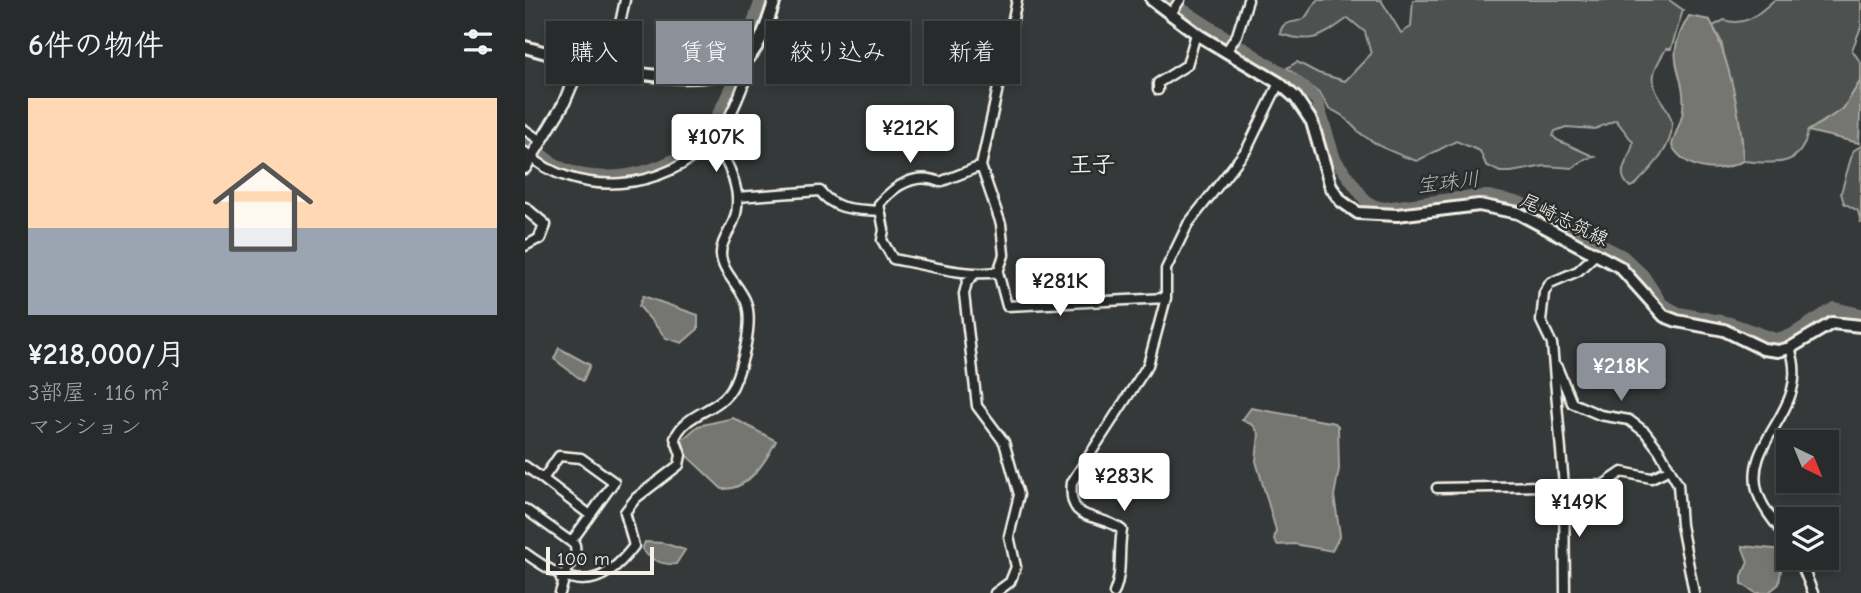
<!DOCTYPE html>
<html lang="ja">
<head>
<meta charset="utf-8">
<style>
  body { margin:0; font-family:"Comic Neue","Klee One",sans-serif; background:#303333; color:#f1f3f6; height:100vh; display:flex; flex-direction:column; font-size:26px; white-space:nowrap }
  * { box-sizing:border-box; margin:0 }
  p { font-size:23px; color:#a5a7a9 }
  .icon { flex:none; width:38px; height:38px; fill:none; stroke:currentColor; stroke-width:2; stroke-linecap:round; stroke-linejoin:round }
  .map { position:relative; flex:1; overflow:hidden }
  .panel { display:flex; flex-direction:column; background:#282b2b; width:525px }
  .panel>* { flex:none }
  .banner { position:absolute; left:21px; top:21px; width:665px; height:63px; display:flex; gap:14px }
  .needle { width:46px; rotate:137deg }
  .buttons { position:absolute; left:1251px; top:430px; display:grid; gap:14px }
  .buttons a { display:grid; place-items:center; width:63px; height:63px; border-radius:0px; background:#282b2b; box-shadow:0 4px 10px #0003,0 0 0 2px #444747; font-size:35px }
  .scale { position:absolute; left:21px; bottom:18px; width:108px; box-sizing:border-box; padding-left:7px; border:4px solid #f4f1e8; border-top:0; font-size:19px; line-height:24px; white-space:nowrap; color:#f4f1e8; -webkit-text-stroke:5px #2a2d2e; paint-order:stroke }
  .price { position:absolute; translate:-50% -60px; padding:0 16px; border-radius:7px; background:#fff; color:#222; font-size:23px; line-height:46px; filter:drop-shadow(0 2px 4px #0008) }
  .price::after { content:''; position:absolute; left:50%; top:42px; width:21px; height:16px; margin-left:-10px; background:inherit; clip-path:polygon(0 0,100% 0,50% 100%) }
  .price.on { background:#8c9099; color:#fff }
  ul { padding:0; list-style:none }
  li { display:grid; align-content:center; gap:14px; height:371px; padding:0 28px }
  li span { display:grid; place-items:center; height:217px; border-radius:0px; color:#555 }
  li>.icon { margin-inline-start:auto }
  span .icon { width:126px; height:126px; fill:#fffc; stroke-width:1 }
  li b { font-size:30px }
  h2 { display:flex; justify-content:space-between; align-items:center; height:84px; padding:0 28px; font-size:30px }
  .tag { padding:0 24px; border-radius:0px; background:#282b2b; box-shadow:0 4px 10px #0003,0 0 0 2px #444747; font-size:24px; line-height:63px }
  .tag.on { background:#8c9099; color:#fff }
  main { display:flex; flex:1; min-height:0 }
  .map>svg:first-child { display:block }
</style>
</head>
<body>
<main>
<section class="panel">
<h2>6件の物件<svg class="icon" aria-label="filters" viewBox="0 0 24 24"><path d="M4 7h16M4 17h16"/><circle cx="9" cy="7" r="2"/><circle cx="15" cy="17" r="2"/></svg></h2>
<ul>
<li><span style="background:linear-gradient(#ffd9b3 60%,#9aa5b1 0)"><svg class="icon" aria-label="home" viewBox="0 0 24 24"><path d="M3 11l9-7 9 7M6 9v11h12V9"/></svg></span><div><b>¥218,000/月</b><p>3部屋 · 116 m²</p><p>マンション</p></div></li>
</ul>
</section>
<div class="map">
<svg width="1336" height="593" viewBox="0 0 1336 593">
  <rect width="100%" height="100%" fill="#363939"/>
  <filter id="ink" filterUnits="userSpaceOnUse"><feTurbulence type="fractalNoise" baseFrequency=".0143" numOctaves="2"/><feDisplacementMap in="SourceGraphic" scale="14" xChannelSelector="R" yChannelSelector="G"/><feConvolveMatrix kernelMatrix="1 2 1 2 8 2 1 2 1" color-interpolation-filters="sRGB"/></filter>
  <g filter="url(#ink)">
    <path fill="#4e514f" stroke="#a1a19c" stroke-width="2" d="M 792,0 L 856,0 L 876,33 L 886,27 L 888,0 L 1144,0 L 1158,10 L 1146,49 L 1141,49 C 1137,56 1130,66 1129,74 C 1126,93 1141,103 1146,119 C 1152,144 1125,170 1110,185 L 1105,187 C 1088,171 1106,161 1108,142 L 1091,120 L 1070,129 L 1041,127 L 1030,131 L 1028,136 L 1032,140 L 1070,157 L 1060,159 L 1048,168 L 1020,166 L 986,172 L 975,172 L 961,165 L 955,151 L 931,141 L 892,161 C 873,155 856,148 839,136 C 826,127 820,113 804,109 L 796,95 L 762,68 L 772,62 L 793,73 L 820,81 L 846,54 L 840,32 L 823,18 C 795,38 789,44 755,34 C 757,18 770,25 780,18 Z
      M 1249,0 L 1336,0 L 1336,27 L 1327,50 L 1336,63 L 1336,80 L 1318,109 L 1283,131 C 1276,169 1250,163 1218,161 L 1217,140 L 1196,41 L 1188,26 L 1199,20 C 1221,27 1233,14 1249,0 Z
      M 1336,146 L 1336,223 L 1333,211 L 1319,203 L 1316,193 L 1328,151 Z"/>
    <path fill="#757572" stroke="#a8a7a1" stroke-width="2" d="M 1164,16 L 1185,20 C 1204,58 1217,119 1218,161 C 1193,174 1162,171 1147,146 C 1149,133 1157,123 1158,110 C 1162,68 1135,64 1164,16 Z
      M 1336,80 L 1334,143 L 1283,131 L 1318,109 Z
      M 118,296 L 173,315 L 173,329 L 157,343 L 141,338 L 114,306 Z
      M 34,348 L 65,365 L 58,381 L 29,359 Z
      M 726,408 L 810,423 L 813,426 L 814,469 L 809,496 L 815,535 L 807,551 L 769,544 L 753,545 L 749,540 L 751,530 L 731,461 L 734,434 L 728,425 L 717,420 Z
      M 208,418 L 251,441 C 241,461 222,491 197,489 L 161,455 L 157,440 L 173,426 Z
      M 120,542 L 138,543 L 160,550 L 151,564 C 137,565 125,560 117,549 Z
      M 1217,546 L 1259,550 L 1254,584 L 1243,593 L 1231,593 L 1217,584 L 1217,576 L 1223,562 Z"/>
    <g fill="none" stroke-linecap="round" stroke-linejoin="round">
      <path stroke="#757572" stroke-width="12" d="M 643,0 L 779,87 L 792,101 L 810,159 L 843,204 L 859,208 L 941,197 L 964,196 L 996,203 L 1098,256 L 1118,275 L 1137,304 L 1154,313 L 1205,323 L 1250,339 L 1266,335 L 1309,308 L 1336,314
        M 0,141 C 14,152 27,165 44,171 C 91,187 161,168 187,125 C 210,87 221,41 236,0"/>
      <g stroke="#f4f1e8" stroke-width="13">
        <path id="minor" d="M 492,0 L 456,166 L 476,224 L 479,255 L 473,272 L 482,306 L 641,298
          M 645,15 L 655,0
          M 701,52 L 712,35 L 723,0
          M 85,70 L 100,0
          M 633,90 L 633,83 L 662,65 L 671,34
          M 0,130 L 16,141
          M 0,152 C 51,200 141,191 187,140 C 203,124 211,104 219,83 L 212,68
          M 456,166 L 415,182 C 391,172 370,185 354,204 L 359,230 L 357,240 L 368,259 C 403,265 439,277 473,272
          M 212,197 L 295,191 C 310,211 330,209 354,211
          M 0,246 L 15,238
          M 448,276 L 442,282 L 439,294 L 452,406 L 479,442 L 494,495 L 484,536 L 491,567 L 485,582 L 470,593
          M 1032,367 L 1047,403 L 1075,415 L 1104,420 L 1120,432 L 1134,450 L 1153,484 L 1156,525 L 1169,593
          M 0,466 L 18,479 L 34,456 L 56,458 L 89,482 L 46,542 L 50,545 L 51,557 L 36,579
          M 18,479 L 65,515
          M 912,488 L 1078,485 L 1097,472 L 1126,478 L 1143,470
          M 0,509 L 46,542
          M 1264,541 C 1252,525 1237,509 1232,490 C 1219,438 1287,410 1265,348
          M 0,553 C 47,587 73,593 109,546 L 100,512 L 111,498 L 154,465 L 156,455 L 150,438 C 161,411 195,412 208,386 C 217,366 229,323 221,302 C 215,286 197,272 196,255 C 195,243 205,231 209,220 C 219,194 204,161 187,141
          M 1274,558 L 1288,593
          M 35,593 L 39,580
          M 589,593 C 598,572 593,552 597,530 C 574,511 542,526 547,482 L 623,365 L 641,298 L 641,269 L 663,224 L 722,149 L 754,83
          M 1040,593 L 1039,486 L 1027,344 L 1016,321 L 1019,293 L 1025,283 L 1053,271 L 1072,253"/>
      </g>
      <g stroke="#f4f1e8" stroke-width="15">
        <path id="tertiary" d="M 0,168 L 38,105 L 56,63
          M 0,208 L 20,225 L 15,238"/>
      </g>
      <g stroke="#f4f1e8" stroke-width="16">
        <path id="secondary" d="M 627,0 L 675,36 L 754,83 L 771,98 L 787,122 L 806,187 L 816,201 L 833,213 L 872,215 L 954,205 L 993,213 L 1095,267 L 1139,316 L 1152,321 L 1199,330 L 1238,349 L 1253,351 L 1265,348 L 1307,323 L 1336,326
          M 0,47 C 48,61 179,98 219,62 C 237,46 242,22 250,0"/>
      </g>
      <use href="#minor" stroke="#2a2d2e" stroke-width="8"/>
      <use href="#tertiary" stroke="#2a2d2e" stroke-width="10"/>
      <use href="#secondary" stroke="#2a2d2e" stroke-width="10"/>
    </g>
  </g>
  <g text-anchor="middle" stroke-width="5" stroke-linejoin="round" paint-order="stroke">
    <g font-size="19" fill="#f4f1e8" stroke="#2a2d2e">
      <text transform="translate(1040 219) rotate(26)" y="7">尾崎志筑線</text>
    </g>
    <g font-size="21" font-style="italic" fill="#b4b3ad" stroke="#2a2d2e">
      <text transform="translate(923 182) rotate(-6)" y="7">宝珠川</text>
    </g>
    <g font-size="23" font-weight="bold" fill="#f4f1e8" stroke="#2a2d2e">
      <text x="567" y="172">王子</text>
    </g>
  </g>
</svg>
<div class="buttons">
<a><svg class="needle" viewBox="-14 -14 28 28"><path d="M0-13l5 13h-10z" fill="#e53935"/><path d="M0 13l5-13h-10z" fill="#a5a7a9"/></svg></a>
<a><svg class="icon" aria-label="layers" viewBox="0 0 24 24"><path d="M12 4l9 5-9 5-9-5zM3 14l9 5 9-5"/></svg></a>
</div>
<div class="scale">100 m</div>
<b class="price" style="left:385px;top:165px">¥212K</b>
<b class="price" style="left:191px;top:174px">¥107K</b>
<b class="price" style="left:535px;top:318px">¥281K</b>
<b class="price on" style="left:1096px;top:403px">¥218K</b>
<b class="price" style="left:599px;top:513px">¥283K</b>
<b class="price" style="left:1054px;top:539px">¥149K</b>
<div class="banner">
<a class="tag">購入</a>
<a class="tag on">賃貸</a>
<a class="tag">絞り込み</a>
<a class="tag">新着</a>
</div>
</div>
</main>
</body>
</html>
